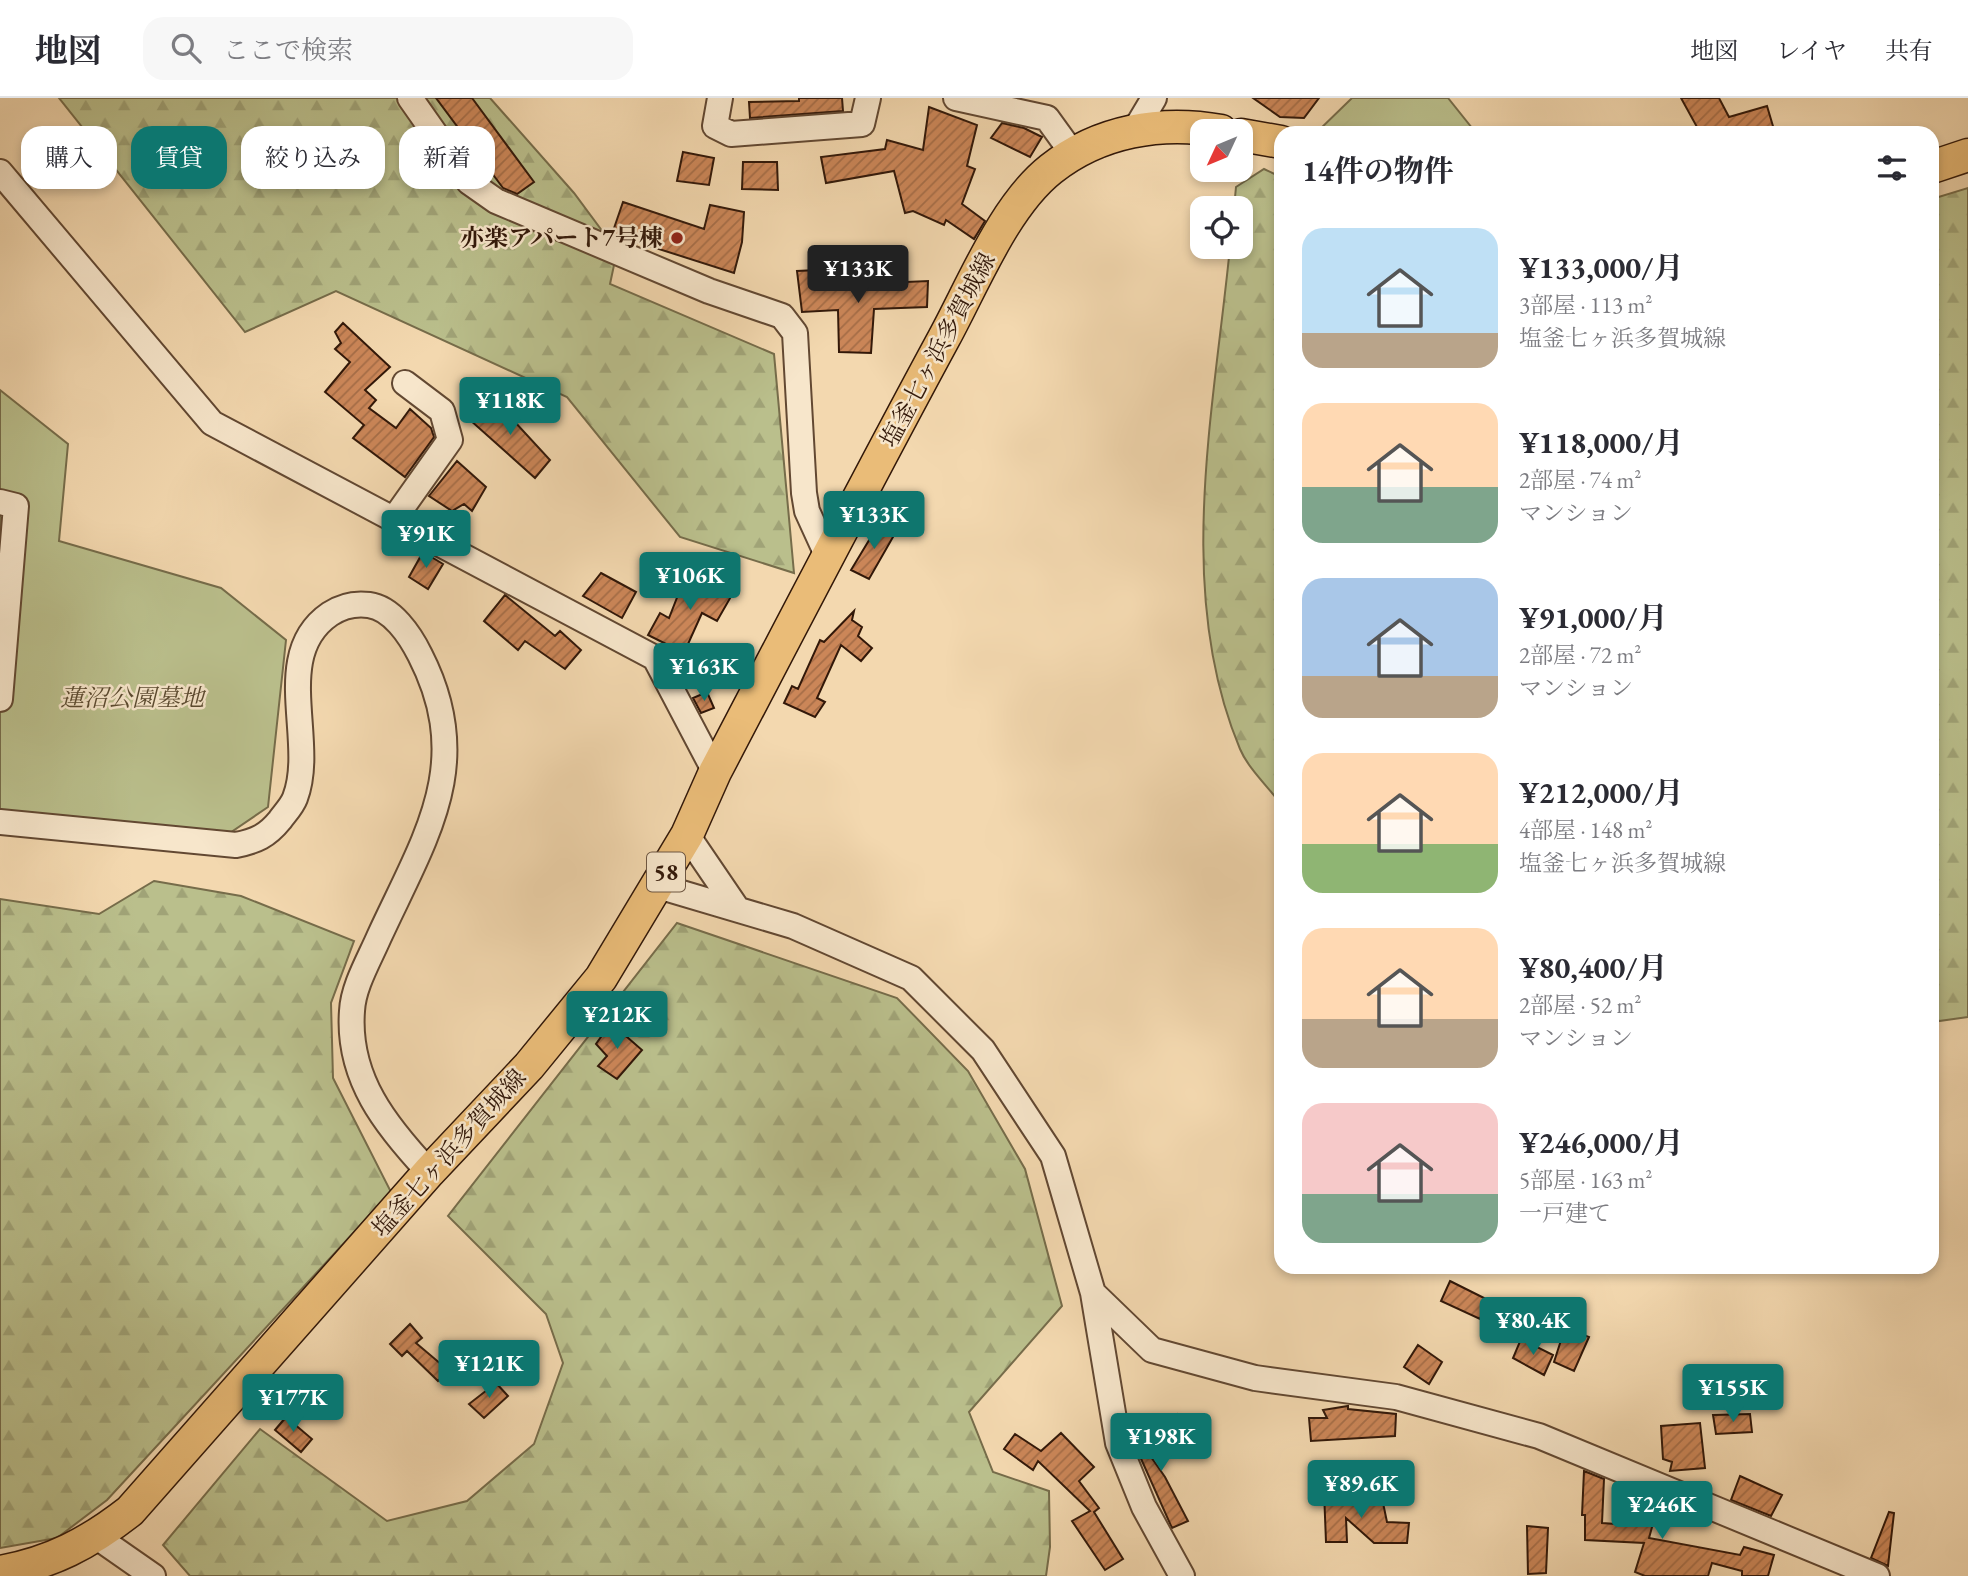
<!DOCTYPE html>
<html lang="ja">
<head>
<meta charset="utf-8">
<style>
  body { margin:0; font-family:"EB Garamond","Noto Serif JP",serif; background:#f7f7f7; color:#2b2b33; height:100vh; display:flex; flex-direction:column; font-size:26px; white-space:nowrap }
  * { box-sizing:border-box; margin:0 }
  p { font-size:23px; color:#7c7c81 }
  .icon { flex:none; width:38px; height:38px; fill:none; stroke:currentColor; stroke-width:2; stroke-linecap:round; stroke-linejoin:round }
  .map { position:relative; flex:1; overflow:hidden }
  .drawer { position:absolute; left:1274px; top:28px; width:665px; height:1148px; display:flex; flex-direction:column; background:#fff; border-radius:21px; box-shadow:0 4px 10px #0003 }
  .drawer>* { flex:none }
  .hud { position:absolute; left:21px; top:28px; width:665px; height:63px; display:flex; gap:14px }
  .needle { width:46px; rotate:226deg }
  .controls { position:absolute; left:1190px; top:21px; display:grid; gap:14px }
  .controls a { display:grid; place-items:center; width:63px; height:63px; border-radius:14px; background:#fff; box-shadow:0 4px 10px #0003; font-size:35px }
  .price { position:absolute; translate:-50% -60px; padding:0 16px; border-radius:7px; background:#0f766e; color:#fff; font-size:23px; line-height:46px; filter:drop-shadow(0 2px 4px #0008) }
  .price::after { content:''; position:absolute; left:50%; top:42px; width:21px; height:16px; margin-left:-10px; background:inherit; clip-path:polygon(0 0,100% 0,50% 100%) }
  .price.selected { background:#222; color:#fff }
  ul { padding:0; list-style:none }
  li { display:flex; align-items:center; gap:21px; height:175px; padding:0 28px }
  li span { display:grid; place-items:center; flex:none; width:196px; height:140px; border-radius:21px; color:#555 }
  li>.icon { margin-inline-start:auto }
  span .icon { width:84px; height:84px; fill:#fffc; stroke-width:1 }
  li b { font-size:30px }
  h2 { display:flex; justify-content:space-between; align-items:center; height:84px; padding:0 28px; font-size:30px }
  .tag { padding:0 24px; border-radius:21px; background:#fff; box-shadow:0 4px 10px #0003; font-size:24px; line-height:63px }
  .tag.selected { background:#0f766e; color:#fff }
  header { display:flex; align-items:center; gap:42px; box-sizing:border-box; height:98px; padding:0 35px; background:#fff; border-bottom:2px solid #e1e1e2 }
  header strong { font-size:33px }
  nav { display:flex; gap:38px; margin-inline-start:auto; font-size:24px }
  .search { width:490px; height:63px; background:#f7f7f7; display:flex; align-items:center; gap:18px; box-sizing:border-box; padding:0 24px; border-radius:21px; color:#7c7c81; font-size:26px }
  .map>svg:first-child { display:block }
</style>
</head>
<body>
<header>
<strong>地図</strong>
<div class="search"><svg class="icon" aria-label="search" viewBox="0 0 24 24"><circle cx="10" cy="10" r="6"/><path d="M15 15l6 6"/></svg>ここで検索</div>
<nav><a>地図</a><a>レイヤ</a><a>共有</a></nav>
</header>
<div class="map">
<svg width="1968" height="1478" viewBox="0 0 1968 1478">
  <defs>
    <pattern id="forest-firs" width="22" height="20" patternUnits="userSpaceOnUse" patternTransform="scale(1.75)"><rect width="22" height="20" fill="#babf8c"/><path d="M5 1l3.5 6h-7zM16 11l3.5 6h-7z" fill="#a0a377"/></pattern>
    <pattern id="building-hatch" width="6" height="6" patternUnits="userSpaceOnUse" patternTransform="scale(1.75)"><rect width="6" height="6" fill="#cb8658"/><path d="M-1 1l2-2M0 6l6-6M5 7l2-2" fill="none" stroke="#a56d47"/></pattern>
  </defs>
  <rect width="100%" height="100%" fill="#f3d8af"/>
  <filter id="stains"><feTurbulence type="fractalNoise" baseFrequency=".00286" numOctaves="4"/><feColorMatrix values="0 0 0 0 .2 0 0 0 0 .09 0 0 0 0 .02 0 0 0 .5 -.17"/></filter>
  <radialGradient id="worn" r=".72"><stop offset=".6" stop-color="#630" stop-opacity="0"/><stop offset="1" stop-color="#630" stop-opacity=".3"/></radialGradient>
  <path fill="url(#forest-firs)" stroke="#766c4a" stroke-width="2" d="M 59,0 L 490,0 L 574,95 L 617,153 L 610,186 L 774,256 L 794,475 L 680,439 L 567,299 L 336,193 L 245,234 Z
    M 1264,71 L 1281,79 L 1281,706 C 1268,689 1248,670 1240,651 C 1174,495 1214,312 1230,149 L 1241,149 L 1241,110 L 1234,110 L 1236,89 Z
    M 1968,90 L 1968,919 L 1932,924 L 1932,101 Z
    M 154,783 L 241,798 L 354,843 L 331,905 L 333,980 L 391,1094 L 107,1402 L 57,1440 L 0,1450 L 0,801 L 99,816 Z
    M 677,825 L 897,900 L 968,973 L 1025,1071 L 1062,1208 L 969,1314 L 993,1374 L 1049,1393 L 1050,1449 L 1046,1478 L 190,1478 L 163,1447 L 260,1331 L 387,1423 L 467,1403 L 534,1346 L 563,1265 L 546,1216 L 448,1118 Z"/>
  <path fill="#babf8c" stroke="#766c4a" stroke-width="2" d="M 1352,0 L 1448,0 L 1476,35 L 1316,35 Z
    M 0,292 L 68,346 L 59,443 L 221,490 L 286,542 L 268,709 L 221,741 L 0,717 Z"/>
  <path fill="url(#building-hatch)" stroke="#321809" stroke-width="2" d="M 436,0 L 472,0 L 534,84 L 517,96 L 503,90 Z
    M 799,0 L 842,0 L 843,13 L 750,20 L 749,4 L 799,3 Z
    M 1253,0 L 1319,0 L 1304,20 L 1280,19 Z
    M 1681,0 L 1719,0 L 1729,19 L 1767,8 L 1775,35 L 1690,35 L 1689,31 L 1697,29 Z
    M 929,9 L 977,27 L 967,68 L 975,71 L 962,106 L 985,123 L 974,141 L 946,122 L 944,127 L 913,113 L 905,115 L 894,73 L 826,85 L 821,59 L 885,51 L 887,42 L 923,52 Z
    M 1002,25 L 1024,30 L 1042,39 L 1030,59 L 991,40 Z
    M 683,54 L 714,60 L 709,87 L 677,83 Z
    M 743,64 L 777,64 L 778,92 L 742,91 Z
    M 623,104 L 704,131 L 710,107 L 744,114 L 742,144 L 734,175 L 612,136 Z
    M 817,172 L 815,188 L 928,183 L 927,209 L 874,211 L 871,255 L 839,254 L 838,212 L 802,214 L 797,173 Z
    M 343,225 L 390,269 L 365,292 L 376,302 L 369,310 L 396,330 L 410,311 L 431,330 L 434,339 L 405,379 L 353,340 L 364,327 L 325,294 L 350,264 L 335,251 L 341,245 L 335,234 Z
    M 491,298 L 550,362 L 535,380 L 470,322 Z
    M 457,363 L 486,389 L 472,413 L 464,406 L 452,413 L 429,398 Z
    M 880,424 L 897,432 L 869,481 L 851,472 Z
    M 423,454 L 443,466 L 428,491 L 409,479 Z
    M 687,474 L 733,495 L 717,523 L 702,515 L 684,555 L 648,537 L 660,515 L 669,520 Z
    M 601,475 L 636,494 L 622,520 L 583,498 Z
    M 505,497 L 555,538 L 560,533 L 581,552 L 565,571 L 525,543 L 518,552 L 484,523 Z
    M 854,513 L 852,522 L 862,529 L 858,538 L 872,550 L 861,563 L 841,547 L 817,600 L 825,604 L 815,619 L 784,605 L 792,588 L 798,591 L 820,542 L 824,544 Z
    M 707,594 L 714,610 L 701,615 L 693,600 Z
    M 611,925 L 642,952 L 617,981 L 598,968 L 607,958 L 596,946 Z
    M 1450,1183 L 1490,1203 L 1480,1221 L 1441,1203 Z
    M 410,1226 L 422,1240 L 416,1245 L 448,1272 L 438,1283 L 407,1253 L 402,1258 L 390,1246 Z
    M 1565,1230 L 1589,1239 L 1574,1273 L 1554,1264 Z
    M 1521,1241 L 1553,1257 L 1544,1277 L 1513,1260 Z
    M 1418,1247 L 1442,1264 L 1429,1286 L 1404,1269 Z
    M 496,1285 L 508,1298 L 484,1320 L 469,1306 Z
    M 1348,1308 L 1348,1311 L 1396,1316 L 1395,1338 L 1311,1343 L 1309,1320 L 1327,1320 L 1323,1312 Z
    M 1177,1316 L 1180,1319 L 1149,1356 L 1165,1379 L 1188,1423 L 1172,1430 L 1134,1345 Z
    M 1750,1316 L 1752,1334 L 1716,1336 L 1713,1317 Z
    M 286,1319 L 312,1341 L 301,1354 L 275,1332 Z
    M 1700,1325 L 1705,1370 L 1670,1373 L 1672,1364 L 1663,1361 L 1661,1328 Z
    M 1061,1335 L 1094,1369 L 1079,1383 L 1099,1410 L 1094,1414 L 1123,1461 L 1105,1472 L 1072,1423 L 1090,1413 L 1038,1363 L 1033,1372 L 1004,1351 L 1015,1336 L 1041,1353 Z
    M 1584,1373 L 1604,1381 L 1602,1425 L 1630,1427 L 1640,1396 L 1659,1404 L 1649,1440 L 1740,1457 L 1744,1449 L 1774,1457 L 1768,1478 L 1742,1478 L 1742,1473 L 1712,1465 L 1708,1478 L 1645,1478 L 1635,1474 L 1644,1445 L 1585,1442 L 1585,1417 L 1582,1417 Z
    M 1740,1378 L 1782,1397 L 1771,1418 L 1731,1402 Z
    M 1324,1393 L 1345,1394 L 1345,1402 L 1382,1400 L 1387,1424 L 1409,1425 L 1407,1445 L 1374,1445 L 1346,1420 L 1347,1444 L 1326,1444 Z
    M 1889,1414 L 1894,1415 L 1888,1468 L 1871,1460 Z
    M 1527,1428 L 1548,1430 L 1546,1475 L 1528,1476 Z"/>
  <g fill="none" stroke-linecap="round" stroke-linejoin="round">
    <g stroke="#624832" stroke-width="28">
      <path id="minor" d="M 410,0 L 469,84 L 496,103 L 709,193 L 782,218 L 795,235 L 804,395 L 807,413 L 828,459
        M 720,0 L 715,28 L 731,36 L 862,26 L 868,0
        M 956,0 L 1047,20 L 1073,56
        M 1135,32 L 1154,0
        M 0,74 L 212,325 L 655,560 L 715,674
        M 0,404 L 16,408 L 0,601
        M 394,421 L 450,342 L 442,313 L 405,285
        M 0,724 L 236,747 C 256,743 267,738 280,722 C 285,715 292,708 295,700 C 317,643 270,557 330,516 C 342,508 354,505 369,507 C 392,510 410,537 420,557 C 476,666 425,739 379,839 C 369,862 353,889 352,913 C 347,980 386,1028 429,1074
        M 687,737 L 736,809
        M 658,788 L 793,828 L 911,880 L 983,952 L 1053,1058 L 1093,1195 L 1152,1252 L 1255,1280 L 1396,1299 L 1539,1338 L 1877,1478
        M 1093,1195 L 1118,1345 L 1144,1409 L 1182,1478
        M 97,1439 L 153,1478"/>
    </g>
    <g stroke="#321809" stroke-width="35">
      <path id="major" d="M 1241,37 L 1281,44
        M 1932,69 L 1968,57
        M 0,1474 C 51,1465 89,1445 130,1413 L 429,1074 L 529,968 L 601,880 L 687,737 L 715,674 C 791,529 866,384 944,240 C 973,187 1004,108 1051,71 C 1099,33 1161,22 1221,33"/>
    </g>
    <use href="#minor" stroke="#f7e6cb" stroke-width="24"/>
    <use href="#major" stroke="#eabc78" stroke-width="32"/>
  </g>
  <circle fill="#8f2418" stroke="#f7e6cb" stroke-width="2.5" cx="677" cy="140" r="7"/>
  <g text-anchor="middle" stroke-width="5" stroke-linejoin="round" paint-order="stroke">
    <rect fill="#f7e6cb" stroke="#6d5643" stroke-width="2" x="647" y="754.5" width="38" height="39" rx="5"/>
    <g font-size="23" font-weight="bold" fill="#321809">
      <text x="666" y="782">58</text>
    </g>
    <g font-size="24" font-weight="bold" fill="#321809" stroke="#f7e6cb" text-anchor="end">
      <text x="663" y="148">亦楽アパート7号棟</text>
    </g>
    <g font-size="24" fill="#321809" stroke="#f7e6cb">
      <text transform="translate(938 252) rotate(-62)" y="8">塩釜七ヶ浜多賀城線</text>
      <text transform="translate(449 1055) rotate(-48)" y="8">塩釜七ヶ浜多賀城線</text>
    </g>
    <g font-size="24" font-style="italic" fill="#5b4a30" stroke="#f7e6cb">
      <text x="132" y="608">蓮沼公園墓地</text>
    </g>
  </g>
  <rect width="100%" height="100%" filter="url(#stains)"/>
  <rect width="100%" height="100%" fill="url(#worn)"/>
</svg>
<div class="controls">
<a><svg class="needle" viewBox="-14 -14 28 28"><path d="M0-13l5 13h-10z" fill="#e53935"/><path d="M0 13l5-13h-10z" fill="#7c7c81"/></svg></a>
<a><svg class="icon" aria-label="locate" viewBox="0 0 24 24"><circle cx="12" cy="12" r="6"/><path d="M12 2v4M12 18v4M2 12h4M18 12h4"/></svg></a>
</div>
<b class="price selected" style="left:858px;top:207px">¥133K</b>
<b class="price" style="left:510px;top:339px">¥118K</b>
<b class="price" style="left:874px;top:453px">¥133K</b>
<b class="price" style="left:426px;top:472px">¥91K</b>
<b class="price" style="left:690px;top:514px">¥106K</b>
<b class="price" style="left:704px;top:605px">¥163K</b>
<b class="price" style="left:617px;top:953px">¥212K</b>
<b class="price" style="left:1533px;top:1259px">¥80.4K</b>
<b class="price" style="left:489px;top:1302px">¥121K</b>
<b class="price" style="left:1733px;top:1326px">¥155K</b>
<b class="price" style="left:293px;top:1336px">¥177K</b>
<b class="price" style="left:1161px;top:1375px">¥198K</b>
<b class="price" style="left:1361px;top:1422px">¥89.6K</b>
<b class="price" style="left:1662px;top:1443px">¥246K</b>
<div class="hud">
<a class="tag">購入</a>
<a class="tag selected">賃貸</a>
<a class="tag">絞り込み</a>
<a class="tag">新着</a>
</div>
<section class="drawer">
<h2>14件の物件<svg class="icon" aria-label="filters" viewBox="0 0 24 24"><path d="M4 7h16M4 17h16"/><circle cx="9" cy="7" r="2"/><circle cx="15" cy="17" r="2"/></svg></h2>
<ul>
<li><span style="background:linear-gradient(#bfe0f5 75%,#b9a48a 0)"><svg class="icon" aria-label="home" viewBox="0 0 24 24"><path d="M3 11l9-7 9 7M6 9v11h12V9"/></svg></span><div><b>¥133,000/月</b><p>3部屋 · 113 m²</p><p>塩釜七ヶ浜多賀城線</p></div></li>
<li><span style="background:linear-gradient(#ffd9b3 60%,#7fa58c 0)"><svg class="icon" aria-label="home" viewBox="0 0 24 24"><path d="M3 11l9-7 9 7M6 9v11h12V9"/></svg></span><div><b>¥118,000/月</b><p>2部屋 · 74 m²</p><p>マンション</p></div></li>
<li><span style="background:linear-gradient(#a9c7e8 70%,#b9a48a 0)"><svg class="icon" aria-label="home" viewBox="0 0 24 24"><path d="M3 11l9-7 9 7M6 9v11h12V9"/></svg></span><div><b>¥91,000/月</b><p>2部屋 · 72 m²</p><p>マンション</p></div></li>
<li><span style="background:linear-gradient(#ffd9b3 65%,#8fb573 0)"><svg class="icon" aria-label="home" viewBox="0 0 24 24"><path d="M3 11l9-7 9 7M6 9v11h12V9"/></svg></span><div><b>¥212,000/月</b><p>4部屋 · 148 m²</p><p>塩釜七ヶ浜多賀城線</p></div></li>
<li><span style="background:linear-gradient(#ffd9b3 65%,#b9a48a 0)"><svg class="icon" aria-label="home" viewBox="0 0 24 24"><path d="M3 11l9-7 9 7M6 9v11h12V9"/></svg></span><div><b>¥80,400/月</b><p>2部屋 · 52 m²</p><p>マンション</p></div></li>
<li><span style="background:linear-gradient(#f6c9c9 65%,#7fa58c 0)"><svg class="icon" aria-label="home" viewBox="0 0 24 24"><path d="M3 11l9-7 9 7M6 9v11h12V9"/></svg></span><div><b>¥246,000/月</b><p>5部屋 · 163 m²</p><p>一戸建て</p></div></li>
</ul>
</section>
</div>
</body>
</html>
